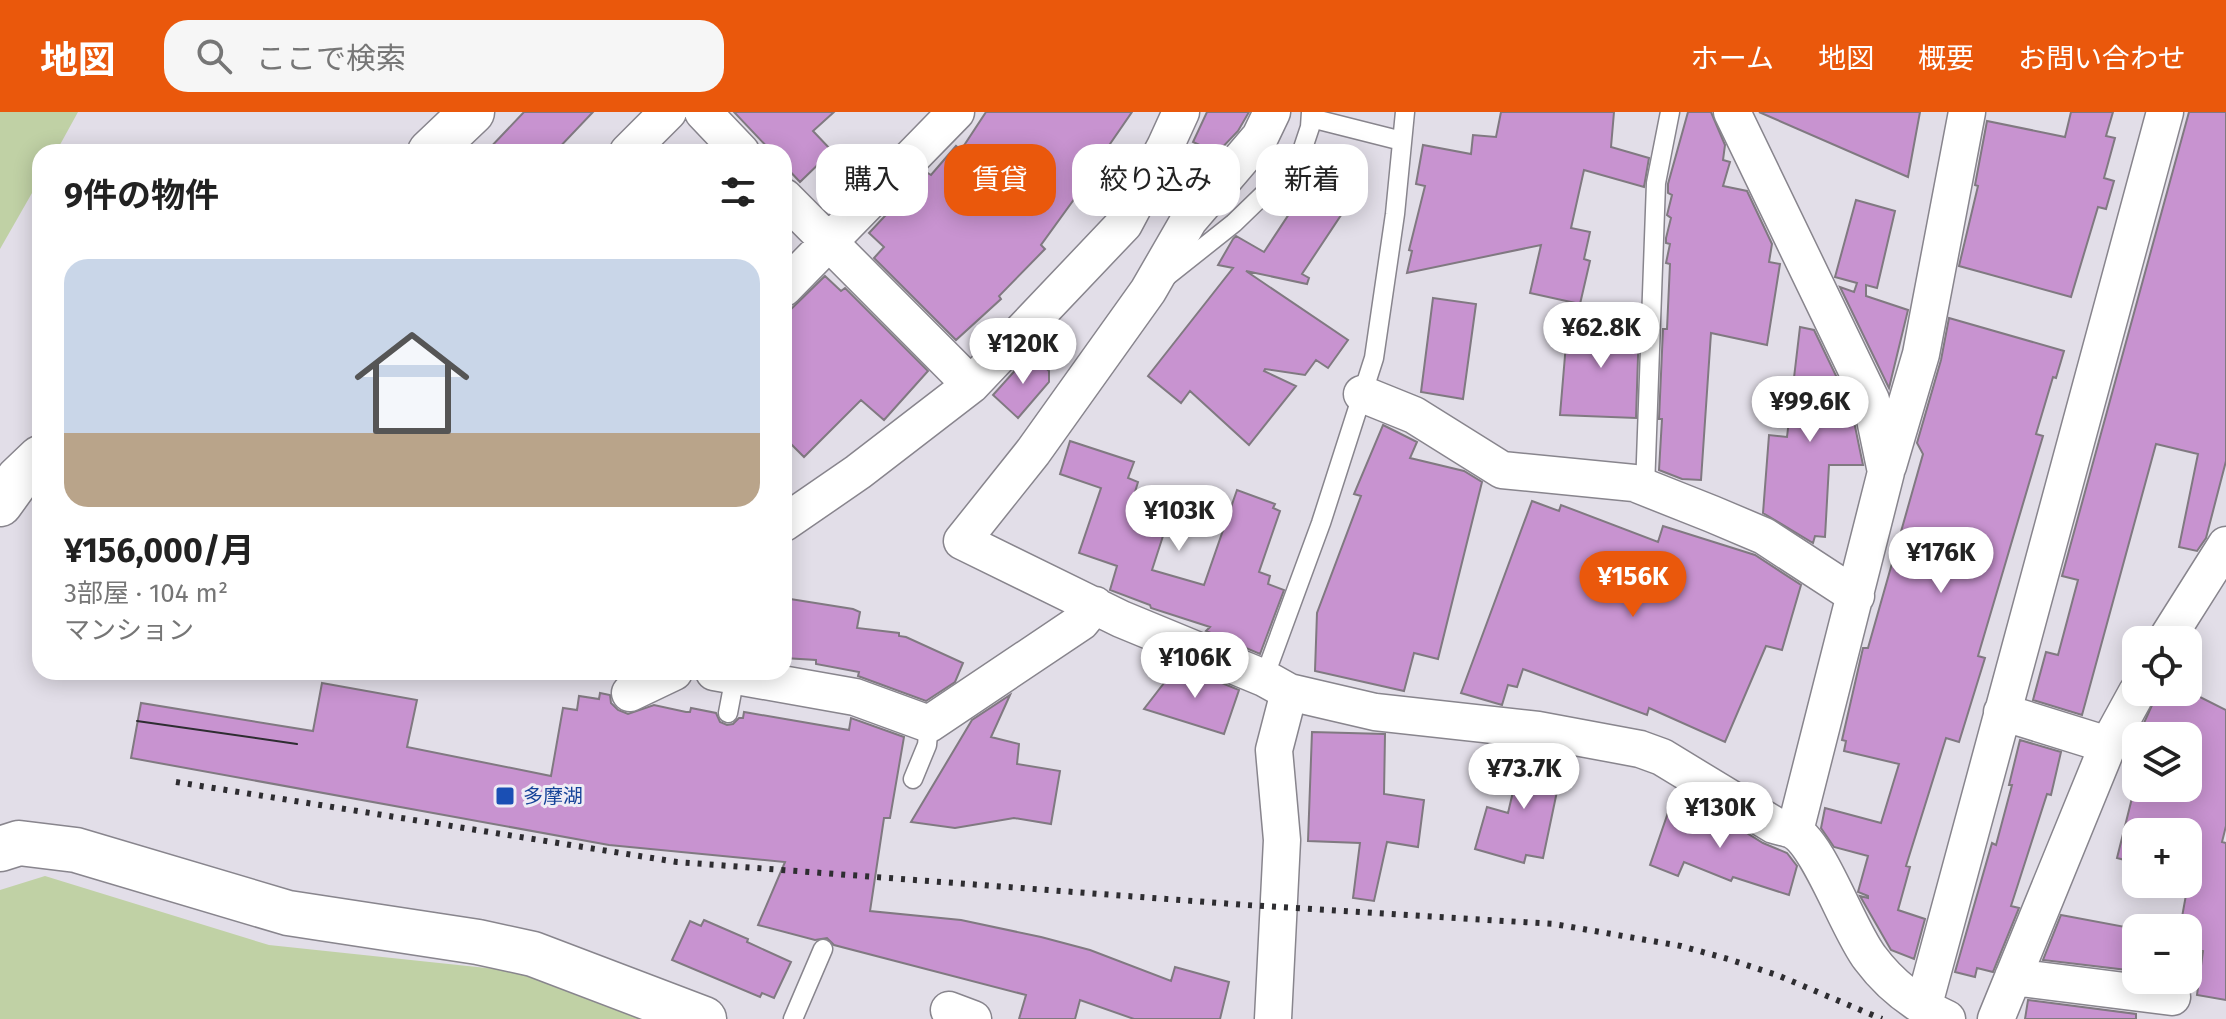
<!DOCTYPE html>
<html lang="ja">
<head>
<meta charset="utf-8">
<style>
  body { margin:0; font-family:"Fira Sans","Noto Sans JP",sans-serif; background:#f6f6f6; color:#222; height:100vh; display:flex; flex-direction:column; font-size:30px; white-space:nowrap }
  * { box-sizing:border-box; margin:0 }
  p { font-size:26px; color:#767676 }
  .icon { flex:none; width:44px; height:44px; fill:none; stroke:currentColor; stroke-width:2; stroke-linecap:round; stroke-linejoin:round }
  .map { position:relative; flex:1; overflow:hidden }
  .sheet { position:absolute; left:32px; top:32px; width:760px; height:536px; display:flex; flex-direction:column; background:#fff; border-radius:24px; box-shadow:0 4px 20px #0003 }
  .sheet>* { flex:none }
  .hud { position:absolute; left:816px; top:32px; width:760px; height:72px; display:flex; gap:16px }
  .buttons { position:absolute; left:2122px; top:514px; display:grid; gap:16px }
  .buttons a { display:grid; place-items:center; width:80px; height:80px; border-radius:16px; background:#fff; box-shadow:0 4px 20px #0003; font-size:40px }
  .price { position:absolute; translate:-50% -68px; padding:0 18px; border-radius:28px; background:#fff; color:#222; font-size:26px; line-height:52px; filter:drop-shadow(0 2px 4px #0008) }
  .price::after { content:''; position:absolute; left:50%; top:48px; width:24px; height:18px; margin-left:-12px; background:inherit; clip-path:polygon(0 0,100% 0,50% 100%) }
  .price.current { background:#ea580c; color:#fff }
  ul { padding:0; list-style:none }
  li { display:grid; align-content:center; gap:16px; height:424px; padding:0 32px }
  li span { display:grid; place-items:center; height:248px; border-radius:24px; color:#555 }
  li>.icon { margin-inline-start:auto }
  span .icon { width:144px; height:144px; fill:#fffc; stroke-width:1 }
  li b { font-size:34px }
  h2 { display:flex; justify-content:space-between; align-items:center; height:96px; padding:0 32px; font-size:34px }
  .tag { padding:0 28px; border-radius:24px; background:#fff; box-shadow:0 4px 20px #0003; font-size:28px; line-height:72px }
  .tag.current { background:#ea580c; color:#fff }
  header { display:flex; align-items:center; gap:48px; box-sizing:border-box; height:112px; padding:0 40px; background:#ea580c; color:#fff }
  header strong { font-size:38px }
  nav { display:flex; gap:44px; margin-inline-start:auto; font-size:28px }
  .search { width:560px; height:72px; background:#f6f6f6; display:flex; align-items:center; gap:20px; box-sizing:border-box; padding:0 28px; border-radius:24px; color:#767676; font-size:30px }
  .map>svg:first-child { display:block }
</style>
</head>
<body>
<header>
<strong>地図</strong>
<div class="search"><svg class="icon" aria-label="search" viewBox="0 0 24 24"><circle cx="10" cy="10" r="6"/><path d="M15 15l6 6"/></svg>ここで検索</div>
<nav><a>ホーム</a><a>地図</a><a>概要</a><a>お問い合わせ</a></nav>
</header>
<div class="map">
<svg width="2226" height="907" viewBox="0 0 2226 907">
  <rect width="100%" height="100%" fill="#e2dee8"/>
  <path fill="#c0d1a5" d="M 0,0 L 78,0 L 56,40 L 40,40 L 40,67 L 0,137 Z
    M 45,764 L 269,833 L 552,863 L 655,907 L 0,907 L 0,778 Z"/>
  <path fill="#c893d0" stroke="#807981" stroke-width="2" d="M 524,0 L 593,0 L 555,40 L 486,40 Z
    M 734,0 L 834,0 L 813,19 L 832,39 L 800,70 L 784,53 L 784,40 L 772,40 Z
    M 986,0 L 1132,0 L 1110,32 L 1119,38 L 1102,61 L 1096,57 L 1041,133 L 1045,137 L 999,184 L 1001,187 L 956,228 L 874,146 L 884,135 L 869,121 L 926,60 L 931,63 L 956,34 L 961,38 Z
    M 1207,0 L 1249,0 L 1238,19 L 1217,41 L 1193,30 Z
    M 1501,0 L 1614,0 L 1611,35 L 1649,46 L 1644,75 L 1584,58 L 1571,116 L 1590,120 L 1584,147 L 1590,149 L 1580,192 L 1530,181 L 1541,133 L 1407,161 L 1412,139 L 1409,138 L 1425,74 L 1416,72 L 1423,33 L 1471,42 L 1473,23 L 1496,25 Z
    M 1688,0 L 1711,0 L 1725,33 L 1723,48 L 1730,50 L 1723,74 L 1747,79 L 1772,132 L 1769,150 L 1780,152 L 1767,233 L 1711,221 L 1701,368 L 1682,367 L 1659,358 L 1662,307 L 1659,307 L 1663,217 L 1667,217 L 1670,152 L 1666,151 L 1670,132 L 1666,131 L 1666,126 L 1671,106 L 1667,103 L 1672,83 L 1668,81 L 1668,72 Z
    M 1759,0 L 1920,0 L 1908,65 Z
    M 2071,0 L 2113,0 L 2106,24 L 2115,26 L 2104,66 L 2114,69 L 2106,97 L 2098,95 L 2071,185 L 1959,154 L 1978,74 L 1975,73 L 1987,9 L 2065,25 Z
    M 2189,0 L 2226,0 L 2226,349 L 2206,426 L 2197,439 L 2179,435 L 2198,342 L 2156,332 L 2082,603 L 2033,588 L 2046,540 L 2058,543 L 2078,468 L 2062,464 Z
    M 1320,55 L 1359,76 L 1302,162 L 1309,166 L 1307,172 L 1246,159 L 1348,228 L 1328,256 L 1316,248 L 1305,263 L 1265,257 L 1264,259 L 1296,274 L 1249,333 L 1190,279 L 1181,291 L 1148,264 L 1233,156 L 1218,153 L 1233,127 L 1236,124 L 1264,140 Z
    M 1856,88 L 1895,99 L 1877,176 L 1866,173 L 1866,184 L 1908,198 L 1889,276 L 1840,175 L 1854,180 L 1857,171 L 1835,165 Z
    M 825,164 L 841,179 L 845,176 L 928,259 L 884,308 L 861,288 L 804,345 L 784,325 L 784,204 Z
    M 1433,186 L 1476,192 L 1463,287 L 1421,280 Z
    M 1949,206 L 2064,239 L 2056,266 L 2053,265 L 2036,322 L 2043,324 L 1978,544 L 1985,546 L 1959,630 L 1946,626 L 1906,754 L 1910,755 L 1898,798 L 1925,807 L 1914,847 L 1891,838 L 1860,784 L 1868,786 L 1868,784 L 1858,780 L 1868,744 L 1834,735 L 1821,716 L 1825,696 L 1881,711 L 1899,652 L 1844,639 L 1846,629 L 1842,628 L 1863,536 L 1868,536 L 1923,342 L 1917,331 L 1941,248 Z
    M 1568,208 L 1639,214 L 1636,306 L 1560,303 Z
    M 1800,215 L 1814,218 L 1851,295 L 1863,353 L 1829,353 L 1825,425 L 1815,424 L 1813,431 L 1763,401 L 1769,323 L 1787,325 Z
    M 1030,242 L 1049,259 L 1049,270 L 1018,306 L 993,283 Z
    M 1383,313 L 1417,330 L 1410,346 L 1464,359 L 1482,370 L 1438,547 L 1414,541 L 1404,579 L 1315,559 L 1317,501 L 1361,384 L 1354,382 Z
    M 1070,329 L 1134,350 L 1128,366 L 1138,370 L 1135,380 L 1173,393 L 1152,458 L 1204,473 L 1237,378 L 1275,392 L 1273,396 L 1280,399 L 1259,460 L 1270,464 L 1268,472 L 1284,478 L 1260,542 L 1206,519 L 1210,515 L 1151,496 L 1150,493 L 1110,478 L 1117,454 L 1079,441 L 1101,376 L 1060,362 Z
    M 1532,389 L 1559,399 L 1561,393 L 1658,430 L 1663,414 L 1755,443 L 1801,473 L 1782,538 L 1766,534 L 1725,630 L 1649,596 L 1647,603 L 1523,557 L 1517,575 L 1508,573 L 1502,593 L 1461,581 Z
    M 784,486 L 853,497 L 860,500 L 857,516 L 899,521 L 899,524 L 906,525 L 963,551 L 955,570 L 926,589 L 858,564 L 859,560 L 816,552 L 816,548 L 784,546 Z
    M 1178,553 L 1239,578 L 1224,622 L 1144,597 Z
    M 322,571 L 417,588 L 407,635 L 551,664 L 563,596 L 577,598 L 579,584 L 599,587 L 600,581 L 610,583 L 611,591 L 618,598 L 628,602 L 654,593 L 686,600 L 690,600 L 691,596 L 716,601 L 720,610 L 727,613 L 733,612 L 739,606 L 743,606 L 744,600 L 849,618 L 851,606 L 904,625 L 890,706 L 884,706 L 870,799 L 961,808 L 1041,825 L 1090,838 L 1171,869 L 1175,855 L 1229,870 L 1220,907 L 1134,907 L 1080,888 L 1075,907 L 1019,907 L 1026,883 L 834,833 L 827,826 L 815,828 L 758,813 L 785,750 L 609,733 L 131,646 L 141,591 L 313,619 Z
    M 2188,579 L 2226,598 L 2226,714 L 2222,730 L 2226,731 L 2226,888 L 2197,883 L 2203,839 L 2196,838 L 2196,816 L 2180,816 L 2188,772 L 2188,720 L 2136,720 L 2136,751 L 2117,746 L 2136,670 L 2136,676 L 2188,676 L 2188,624 L 2138,624 L 2158,580 Z
    M 1010,583 L 991,625 L 1019,632 L 1017,652 L 1060,659 L 1051,712 L 1014,706 L 955,716 L 911,710 L 972,608 Z
    M 1312,620 L 1385,622 L 1384,682 L 1424,688 L 1418,735 L 1387,730 L 1374,789 L 1353,786 L 1360,731 L 1308,729 Z
    M 2020,628 L 2061,640 L 2051,683 L 2047,682 L 2011,794 L 2019,796 L 1993,860 L 1977,856 L 1975,865 L 1955,860 L 1992,731 L 1996,733 L 2012,673 L 2009,673 Z
    M 1523,637 L 1564,646 L 1543,746 L 1526,743 L 1524,751 L 1475,737 L 1487,695 L 1508,701 Z
    M 1672,689 L 1716,702 L 1763,731 L 1787,741 L 1797,754 L 1789,783 L 1733,765 L 1731,769 L 1684,750 L 1678,764 L 1650,753 Z
    M 2061,803 L 2136,817 L 2136,859 L 2043,848 Z
    M 704,808 L 748,827 L 747,830 L 791,850 L 774,886 L 762,881 L 760,885 L 672,848 L 690,809 L 701,814 Z
    M 2028,888 L 2136,902 L 2136,907 L 2025,907 Z"/>
  <g fill="none" stroke-linecap="round" stroke-linejoin="round">
    <g stroke="#88858d" stroke-width="21">
      <path id="service" d="M 1311,6 L 1402,29
        M 1166,165 L 1234,111 L 1299,48 L 1310,15 L 1311,0
        M 1645,376 L 1656,71 L 1670,0
        M 1264,566 L 1321,411 L 1374,246 L 1395,102 L 1405,0
        M 728,601 L 735,564
        M 913,667 L 927,633 L 929,612
        M 793,907 L 823,837"/>
    </g>
    <g stroke="#88858d" stroke-width="39">
      <path id="minor" d="M 703,0 L 741,40
        M 1272,0 L 1260,25 L 1189,108 L 1148,179 L 1033,340 L 962,429 L 1121,507 L 1264,566 L 1289,580 L 1375,600 L 1538,618 L 1640,637 L 1662,645 L 1774,713 C 1780,715 1787,716 1792,718 C 1819,730 1848,818 1870,846 C 1890,873 1916,893 1947,907
        M 1732,0 L 1871,288 L 1886,360 L 1795,719
        M 628,40 L 668,0
        M 784,85 L 971,273
        M 784,176 L 956,0
        M 1362,282 L 1414,303 L 1502,358 L 1634,371 L 1712,402 L 1764,424 L 1856,484
        M 1888,354 L 1921,242 L 1967,0
        M 784,411 L 858,360 L 971,273 L 1124,112 L 1165,35 L 1181,0
        M 2166,528 L 2226,433
        M 714,560 L 855,585 L 929,612 L 1081,510 L 1095,493
        M 630,581 L 674,560
        M 2002,600 L 2108,633
        M 2013,865 L 2172,885
        M 1923,896 L 2165,0
        M 949,898 L 973,907
        M 1273,907 L 1282,728 L 1274,638 L 1289,580
        M 1996,907 L 2108,633 L 2137,580"/>
    </g>
    <g stroke="#88858d" stroke-width="47">
      <path id="tertiary" d="M 430,40 L 472,0
        M 0,392 L 18,367 L 40,346
        M 0,737 L 19,731 L 76,738 L 288,801 L 478,830 L 533,842 L 704,907"/>
    </g>
    <use href="#service" stroke="#fff" stroke-width="18"/>
    <use href="#minor" stroke="#fff" stroke-width="36"/>
    <use href="#tertiary" stroke="#fff" stroke-width="44"/>
    <path stroke="#2e2d31" stroke-width="2" d="M 137,609 L 297,632"/>
    <path stroke="#2e2d31" stroke-width="6" stroke-dasharray="4 8" stroke-linecap="butt" d="M 176,670 L 677,750 L 1246,793 L 1554,812 L 1681,834 L 1728,847 L 1777,863 L 1882,907"/>
  </g>
  <rect fill="#1a4fb4" stroke="#efecf5" stroke-width="3" x="495" y="674" width="20" height="20" rx="4"/>
  <g text-anchor="middle" stroke-width="6" stroke-linejoin="round" paint-order="stroke">
    <g font-size="20" fill="#164399" stroke="#efecf5" text-anchor="start">
      <text x="523" y="691">多摩湖</text>
    </g>
  </g>
</svg>
<div class="buttons">
<a><svg class="icon" aria-label="locate" viewBox="0 0 24 24"><circle cx="12" cy="12" r="6"/><path d="M12 2v4M12 18v4M2 12h4M18 12h4"/></svg></a>
<a><svg class="icon" aria-label="layers" viewBox="0 0 24 24"><path d="M12 4l9 5-9 5-9-5zM3 14l9 5 9-5"/></svg></a>
<a>+</a>
<a>−</a>
</div>
<b class="price" style="left:1601px;top:258px">¥62.8K</b>
<b class="price" style="left:1023px;top:274px">¥120K</b>
<b class="price" style="left:1810px;top:332px">¥99.6K</b>
<b class="price" style="left:1179px;top:441px">¥103K</b>
<b class="price" style="left:1941px;top:483px">¥176K</b>
<b class="price current" style="left:1633px;top:507px">¥156K</b>
<b class="price" style="left:1195px;top:588px">¥106K</b>
<b class="price" style="left:1524px;top:699px">¥73.7K</b>
<b class="price" style="left:1720px;top:738px">¥130K</b>
<div class="hud">
<a class="tag">購入</a>
<a class="tag current">賃貸</a>
<a class="tag">絞り込み</a>
<a class="tag">新着</a>
</div>
<section class="sheet">
<h2>9件の物件<svg class="icon" aria-label="filters" viewBox="0 0 24 24"><path d="M4 7h16M4 17h16"/><circle cx="9" cy="7" r="2"/><circle cx="15" cy="17" r="2"/></svg></h2>
<ul>
<li><span style="background:linear-gradient(#c9d6e8 70%,#b9a48a 0)"><svg class="icon" aria-label="home" viewBox="0 0 24 24"><path d="M3 11l9-7 9 7M6 9v11h12V9"/></svg></span><div><b>¥156,000/月</b><p>3部屋 · 104 m²</p><p>マンション</p></div></li>
</ul>
</section>
</div>
</body>
</html>
